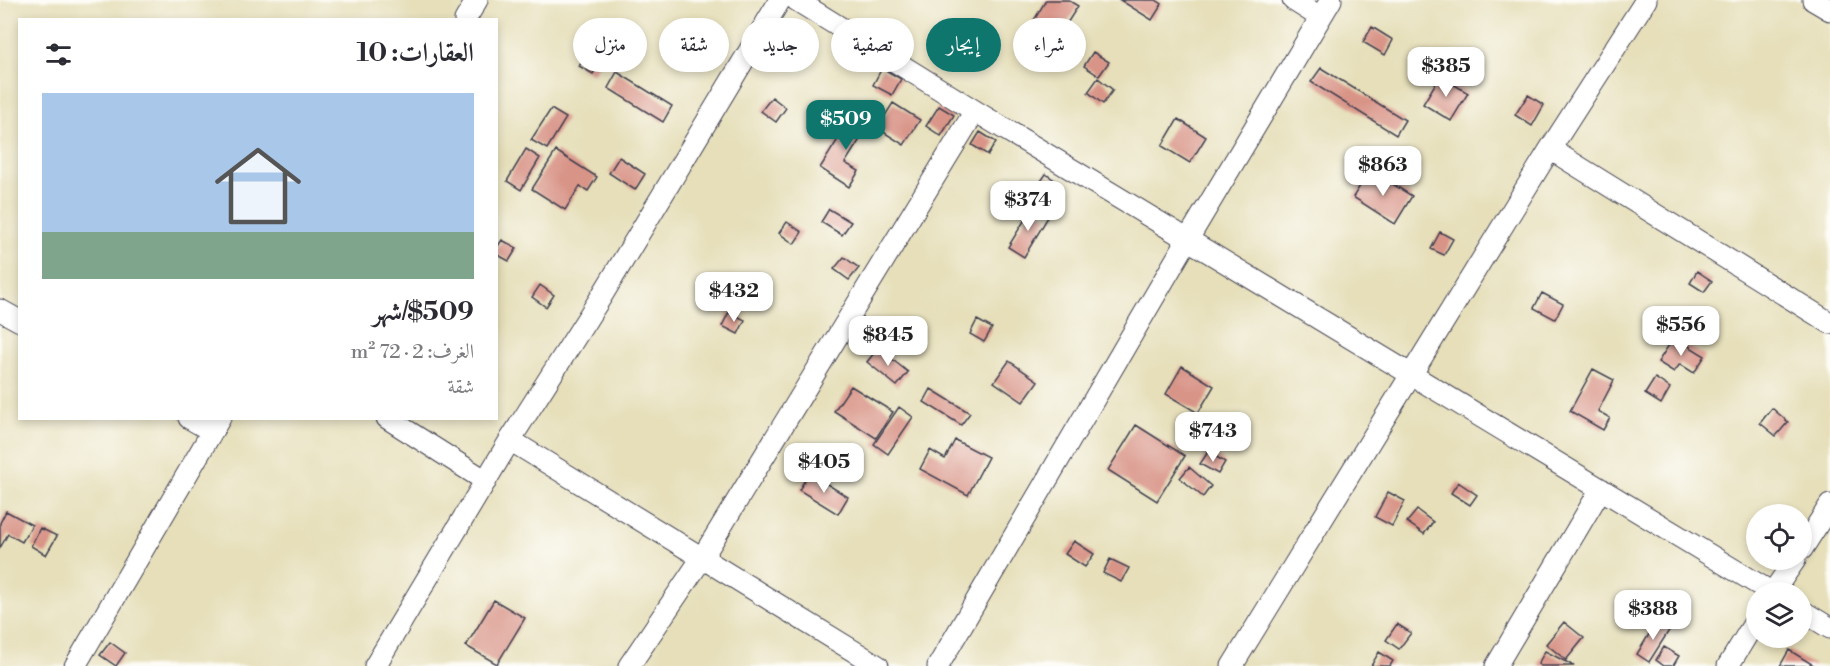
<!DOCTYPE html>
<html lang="ar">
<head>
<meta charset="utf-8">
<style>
  body { margin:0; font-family:"Libre Bodoni",Amiri,serif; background:#f7f7f7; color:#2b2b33; direction:rtl; height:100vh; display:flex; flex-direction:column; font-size:22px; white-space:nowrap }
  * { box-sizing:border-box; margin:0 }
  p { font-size:20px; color:#7c7c81 }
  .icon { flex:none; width:33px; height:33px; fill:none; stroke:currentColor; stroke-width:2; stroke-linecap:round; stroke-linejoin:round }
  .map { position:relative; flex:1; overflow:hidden; direction:ltr }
  .panel { position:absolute; left:18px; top:18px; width:480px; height:402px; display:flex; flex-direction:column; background:#fff; border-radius:0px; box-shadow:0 3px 9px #0003; direction:rtl }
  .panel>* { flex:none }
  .top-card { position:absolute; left:516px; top:18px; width:570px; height:54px; direction:rtl; display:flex; gap:12px }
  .controls { position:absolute; left:1746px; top:504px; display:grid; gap:12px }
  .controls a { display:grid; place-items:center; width:66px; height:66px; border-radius:50%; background:#fff; box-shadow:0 3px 9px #0003; font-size:30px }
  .price { position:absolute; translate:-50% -51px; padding:0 14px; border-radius:12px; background:#fff; color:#222; font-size:20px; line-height:39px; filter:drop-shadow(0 2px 3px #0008) }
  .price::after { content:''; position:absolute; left:50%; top:36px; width:18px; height:14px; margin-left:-9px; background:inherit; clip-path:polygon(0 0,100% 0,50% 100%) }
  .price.selected { background:#0f766e; color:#fff }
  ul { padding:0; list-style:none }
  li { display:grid; align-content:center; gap:12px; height:318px; padding:0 24px }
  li+li { border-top:2px solid #e1e1e2 }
  li span { display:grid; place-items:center; height:186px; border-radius:0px; color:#555 }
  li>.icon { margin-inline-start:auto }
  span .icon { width:108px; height:108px; fill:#fffc; stroke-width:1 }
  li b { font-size:26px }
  h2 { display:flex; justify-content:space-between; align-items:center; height:72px; padding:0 24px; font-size:26px }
  .chip { padding:0 21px; border-radius:27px; background:#fff; box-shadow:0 3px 9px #0003; font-size:21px; line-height:54px }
  .chip.selected { background:#0f766e; color:#fff }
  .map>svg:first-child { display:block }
</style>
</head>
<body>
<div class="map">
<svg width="1830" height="666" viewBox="0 0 1830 666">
  <rect width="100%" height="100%" fill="#fdfcf7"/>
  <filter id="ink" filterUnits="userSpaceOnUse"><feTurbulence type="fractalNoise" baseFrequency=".0167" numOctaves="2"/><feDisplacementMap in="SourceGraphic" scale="12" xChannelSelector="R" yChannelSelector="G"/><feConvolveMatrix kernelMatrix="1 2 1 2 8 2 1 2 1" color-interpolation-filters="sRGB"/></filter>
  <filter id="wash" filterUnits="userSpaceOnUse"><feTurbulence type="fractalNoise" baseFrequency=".008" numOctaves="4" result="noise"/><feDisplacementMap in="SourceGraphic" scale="24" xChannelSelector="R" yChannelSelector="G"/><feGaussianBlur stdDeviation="1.35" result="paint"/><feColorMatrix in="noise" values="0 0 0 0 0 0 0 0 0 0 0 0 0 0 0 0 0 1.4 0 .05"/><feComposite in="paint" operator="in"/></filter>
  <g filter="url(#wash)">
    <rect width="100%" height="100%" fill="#e6dfba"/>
    <g id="blocks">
      <path fill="#d99488" d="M 1046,0 L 1068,0 L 1078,6 L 1055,42 L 1030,27 Z
        M 1120,0 L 1156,0 L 1162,4 L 1152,20 Z
        M 604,26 L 619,36 L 603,62 L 587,51 Z
        M 1372,27 L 1393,40 L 1385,55 L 1363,42 Z
        M 1093,52 L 1109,62 L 1099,76 L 1084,66 Z
        M 586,55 L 600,63 L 593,74 L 579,66 Z
        M 882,68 L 901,79 L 892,95 L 873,85 Z
        M 1321,68 L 1405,120 L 1396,135 L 1311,82 Z
        M 617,72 L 672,106 L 663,122 L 608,88 Z
        M 1440,76 L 1468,93 L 1451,121 L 1423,104 Z
        M 1098,78 L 1113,90 L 1103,104 L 1088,92 Z
        M 1528,95 L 1544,105 L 1532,126 L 1515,115 Z
        M 772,97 L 786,108 L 776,122 L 761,111 Z
        M 893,103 L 920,120 L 904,145 L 877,128 Z
        M 939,106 L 954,115 L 941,136 L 926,126 Z
        M 551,109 L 566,118 L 547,149 L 531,140 Z
        M 855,112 L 871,122 L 845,163 L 859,171 L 849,187 L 820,168 Z
        M 1178,119 L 1206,137 L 1190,163 L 1162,146 Z
        M 980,132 L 996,142 L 988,155 L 972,145 Z
        M 526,149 L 540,158 L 521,190 L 507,181 Z
        M 556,151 L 597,177 L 588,191 L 580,186 L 565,210 L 532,189 Z
        M 619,157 L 645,174 L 635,190 L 609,173 Z
        M 1370,170 L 1412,196 L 1395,224 L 1353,197 Z
        M 1046,174 L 1060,184 L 1051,198 L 1036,188 Z
        M 1032,208 L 1048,217 L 1024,257 L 1008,247 Z
        M 829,209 L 851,222 L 842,235 L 821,222 Z
        M 787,222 L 802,232 L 794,244 L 779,233 Z
        M 1440,232 L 1453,239 L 1444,255 L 1431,249 Z
        M 502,240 L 517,248 L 509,261 L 496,254 L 496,249 Z
        M 844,257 L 859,268 L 849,280 L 834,269 Z
        M 1697,271 L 1712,281 L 1704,292 L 1690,283 Z
        M 540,285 L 554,295 L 546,307 L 532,297 Z
        M 726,286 L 741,297 L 731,311 L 716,300 Z
        M 1542,293 L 1563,304 L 1555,319 L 1534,308 Z
        M 729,312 L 745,320 L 738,334 L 722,326 Z
        M 977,320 L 992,328 L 984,342 L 970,334 Z
        M 1674,337 L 1705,356 L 1694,373 L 1680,364 L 1674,372 L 1658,362 Z
        M 878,348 L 908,372 L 897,386 L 867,362 Z
        M 1009,361 L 1038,381 L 1023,402 L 994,382 Z
        M 1182,366 L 1214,386 L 1198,413 L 1166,394 Z
        M 1593,369 L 1614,380 L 1598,411 L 1610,418 L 1603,430 L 1570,411 Z
        M 1655,378 L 1670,388 L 1661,404 L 1645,394 Z
        M 851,386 L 893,412 L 876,438 L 834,411 Z
        M 931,389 L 970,413 L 961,425 L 924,402 Z
        M 899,407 L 913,417 L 888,454 L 874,444 Z
        M 1772,408 L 1788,422 L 1776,436 L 1760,423 Z
        M 1136,425 L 1185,456 L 1157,501 L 1108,470 Z
        M 955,440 L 988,457 L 968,495 L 920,469 L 930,450 L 945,459 Z
        M 1208,452 L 1225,462 L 1218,474 L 1200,464 Z
        M 1189,467 L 1211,486 L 1203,497 L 1180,478 Z
        M 809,473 L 848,497 L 838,514 L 799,490 Z
        M 1458,482 L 1477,495 L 1470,505 L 1451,493 Z
        M 1388,492 L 1405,501 L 1392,526 L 1375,517 Z
        M 1417,510 L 1433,522 L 1424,534 L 1407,522 Z
        M 6,511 L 32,525 L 22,542 L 8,534 L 0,548 L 0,523 Z
        M 40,528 L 57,536 L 46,555 L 31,546 Z
        M 1074,541 L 1094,554 L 1085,567 L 1065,554 Z
        M 1110,559 L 1129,568 L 1121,582 L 1103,573 Z
        M 494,600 L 525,618 L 497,664 L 466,646 Z
        M 1657,621 L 1670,629 L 1649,662 L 1637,654 Z
        M 1564,622 L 1584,638 L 1566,660 L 1546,644 Z
        M 1397,624 L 1411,633 L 1399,649 L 1386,640 Z
        M 110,642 L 125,653 L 116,666 L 100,655 Z
        M 1664,647 L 1679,656 L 1673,666 L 1664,666 L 1656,660 Z
        M 1789,650 L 1815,666 L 1780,666 Z
        M 1545,651 L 1574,666 L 1541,666 L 1538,664 Z
        M 1379,652 L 1393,661 L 1390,666 L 1371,666 Z"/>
    </g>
  </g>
  <g filter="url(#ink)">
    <use href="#blocks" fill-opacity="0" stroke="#3f3e4e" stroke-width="1.5"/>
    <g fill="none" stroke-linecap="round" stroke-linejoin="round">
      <g stroke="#3f3e4e" stroke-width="23">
        <path id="minor" d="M 796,0 L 975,111 L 1771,592
          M 1293,0 L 1320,17
          M 1813,0 L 1830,10
          M 465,20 L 477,0
          M 1550,149 L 1830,323
          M 0,310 L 20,321
          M 189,418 L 212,431
          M 387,418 L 486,481
          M 510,440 L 878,666
          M 1802,549 L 1830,505
          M 1773,592 L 1795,560
          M 1802,611 L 1830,628
          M 75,666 L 220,418
          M 375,666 L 510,440 L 601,297 L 780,0
          M 629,666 L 702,558 L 975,111
          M 938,666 L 1188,239 L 1331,0
          M 1232,666 L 1550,149 L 1646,0
          M 1496,666 L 1601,489
          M 1728,666 L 1756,620"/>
      </g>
      <use href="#minor" stroke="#fff" stroke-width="21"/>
    </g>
  </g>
</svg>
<div class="controls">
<a><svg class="icon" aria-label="locate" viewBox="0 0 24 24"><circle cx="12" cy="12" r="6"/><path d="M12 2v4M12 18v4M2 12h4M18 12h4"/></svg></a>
<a><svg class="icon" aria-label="layers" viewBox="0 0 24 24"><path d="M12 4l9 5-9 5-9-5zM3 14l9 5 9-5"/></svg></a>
</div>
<b class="price" style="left:1446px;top:98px">$385</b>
<b class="price selected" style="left:846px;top:151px">$509</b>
<b class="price" style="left:1383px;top:197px">$863</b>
<b class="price" style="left:1028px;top:232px">$374</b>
<b class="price" style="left:734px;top:323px">$432</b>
<b class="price" style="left:1681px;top:357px">$556</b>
<b class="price" style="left:888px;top:367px">$845</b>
<b class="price" style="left:1213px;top:463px">$743</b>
<b class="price" style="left:824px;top:494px">$405</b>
<b class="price" style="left:1653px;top:641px">$388</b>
<div class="top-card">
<a class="chip">شراء</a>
<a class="chip selected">إيجار</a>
<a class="chip">تصفية</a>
<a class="chip">جديد</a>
<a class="chip">شقة</a>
<a class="chip">منزل</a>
</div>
<section class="panel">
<h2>العقارات: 10<svg class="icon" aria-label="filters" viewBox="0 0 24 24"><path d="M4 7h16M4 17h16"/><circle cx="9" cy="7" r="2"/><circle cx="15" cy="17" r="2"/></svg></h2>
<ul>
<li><span style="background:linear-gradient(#a9c7e8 75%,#7fa58c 0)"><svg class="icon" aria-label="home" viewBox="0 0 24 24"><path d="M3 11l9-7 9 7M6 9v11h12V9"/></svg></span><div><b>$509/شهر</b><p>الغرف: 2 · 72 m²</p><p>شقة</p></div></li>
</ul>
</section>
</div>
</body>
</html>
